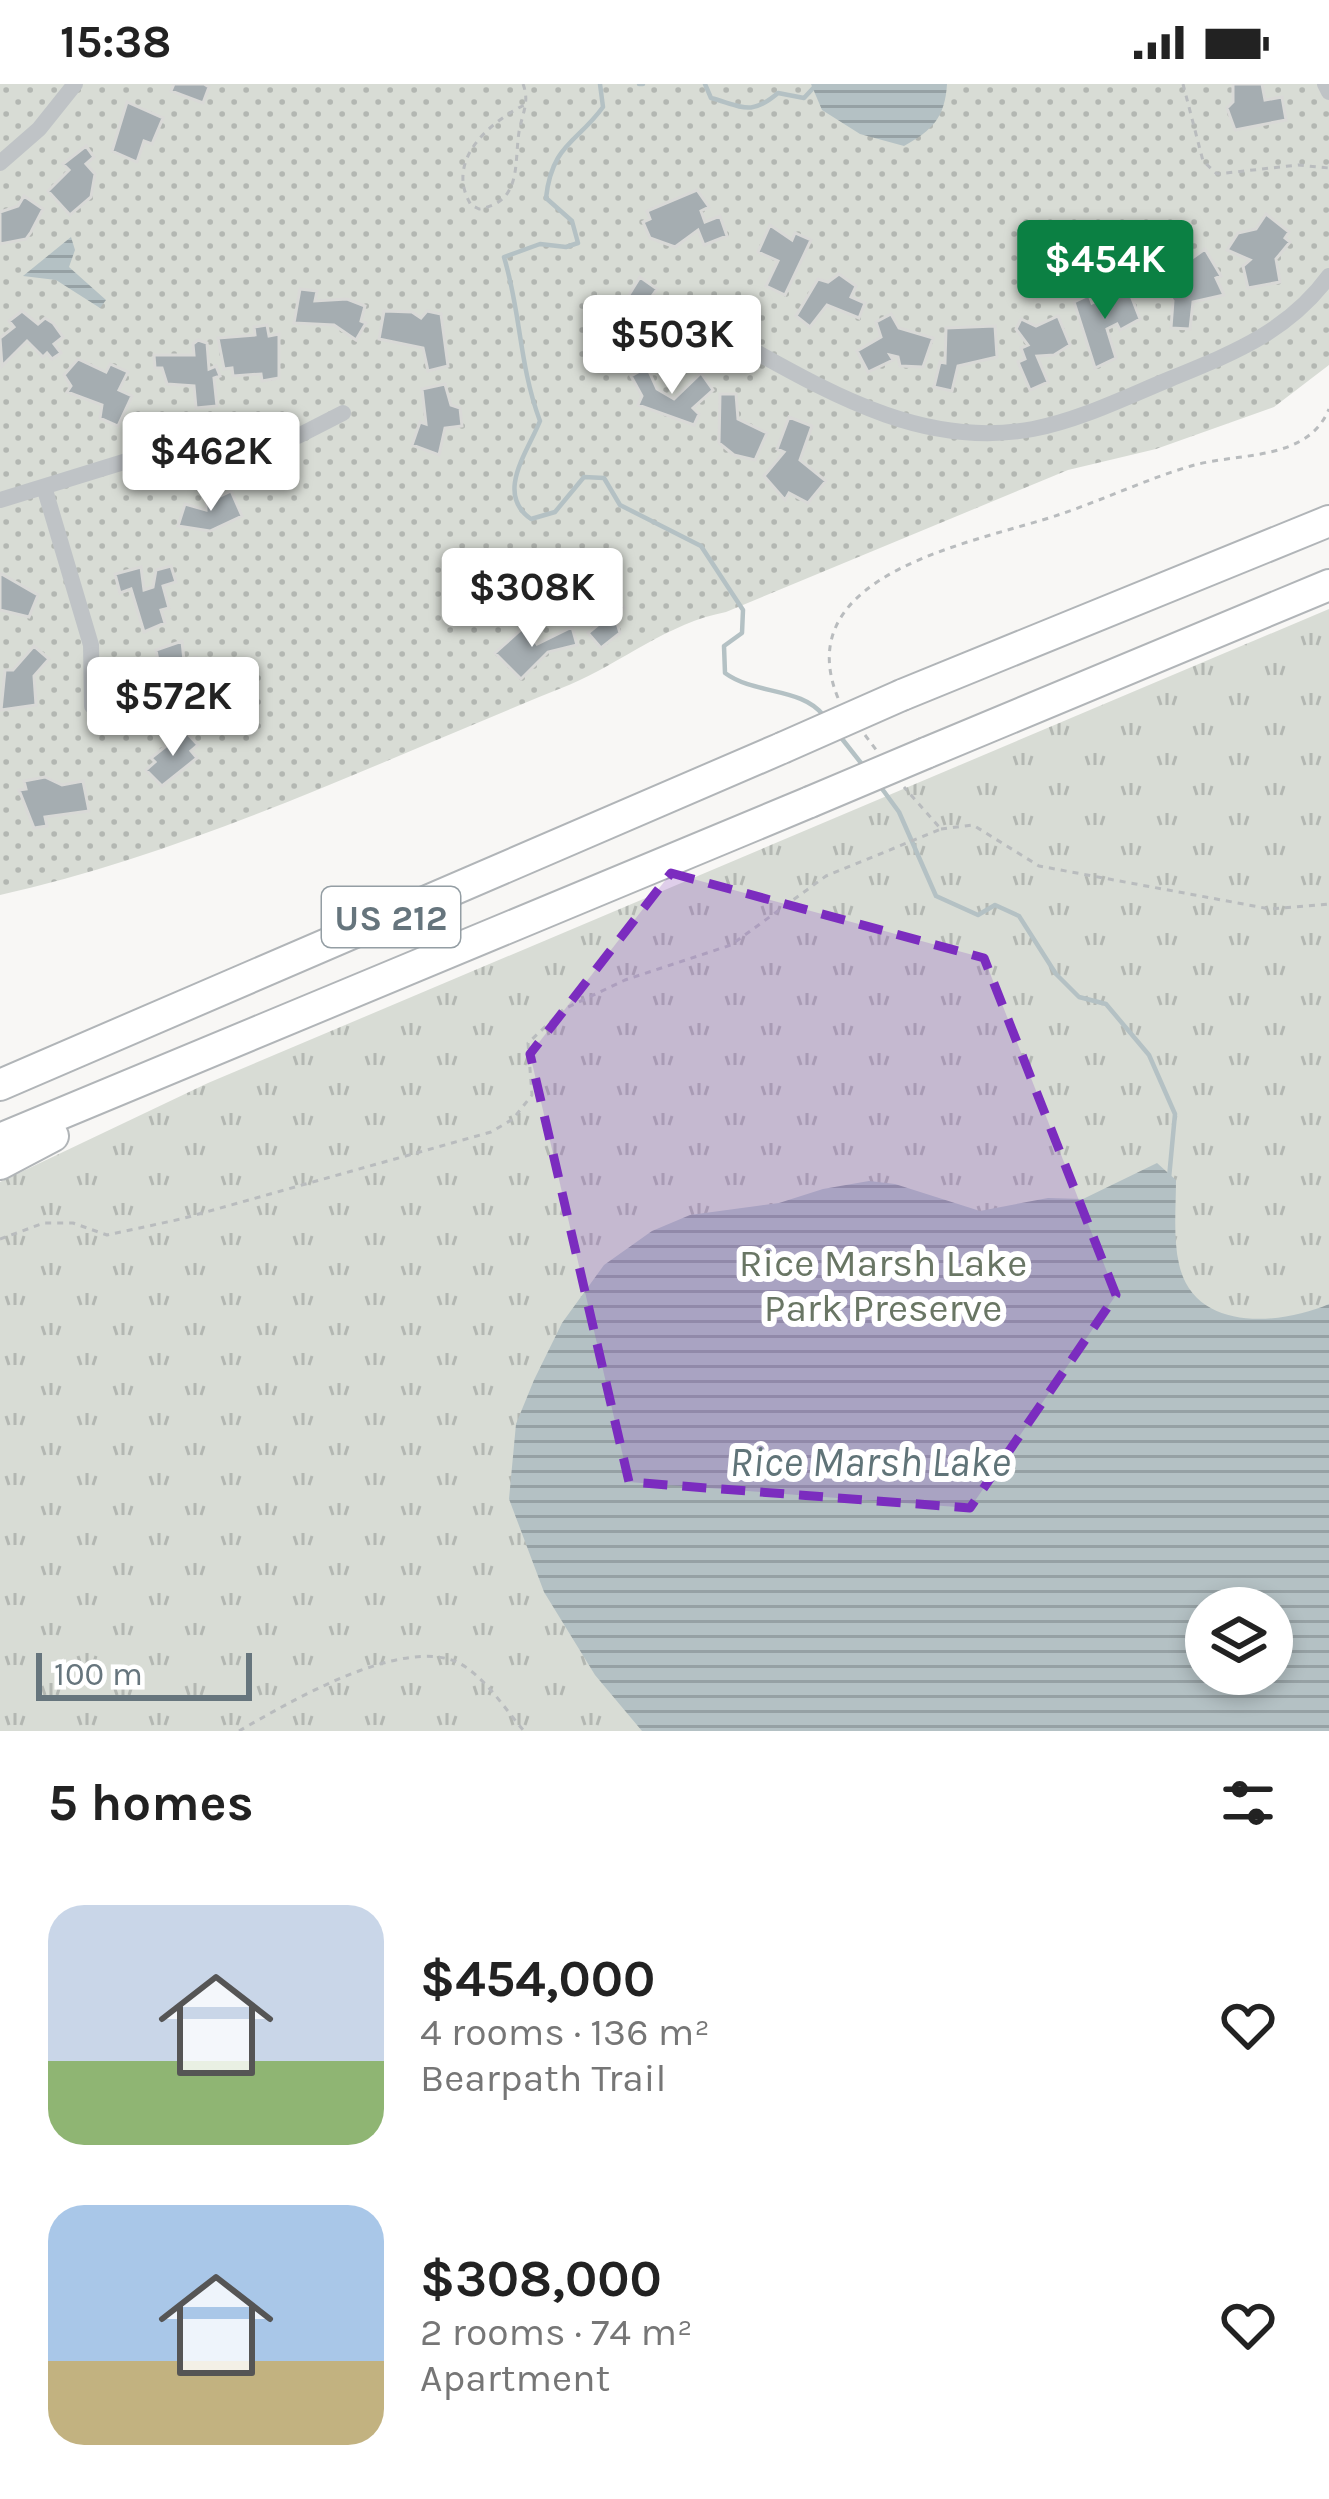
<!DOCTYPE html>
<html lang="en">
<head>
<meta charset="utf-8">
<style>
  body { margin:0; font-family:Karla,sans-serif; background:#f6f6f6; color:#222; height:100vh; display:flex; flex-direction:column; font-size:45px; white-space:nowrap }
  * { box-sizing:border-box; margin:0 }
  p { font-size:39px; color:#767676 }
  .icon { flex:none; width:66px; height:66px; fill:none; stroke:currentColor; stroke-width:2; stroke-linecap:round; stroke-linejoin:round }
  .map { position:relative; height:1647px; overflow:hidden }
  .sheet { display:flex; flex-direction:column; background:#fff; flex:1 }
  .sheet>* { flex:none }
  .buttons { position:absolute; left:1185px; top:1503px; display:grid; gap:24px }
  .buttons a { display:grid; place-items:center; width:108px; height:108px; border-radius:50%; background:#fff; box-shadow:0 6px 18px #0003; font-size:60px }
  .scale { position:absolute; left:36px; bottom:30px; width:216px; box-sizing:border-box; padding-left:12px; border:6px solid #66757d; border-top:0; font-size:33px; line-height:42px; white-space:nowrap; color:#66757d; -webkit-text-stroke:9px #fff; paint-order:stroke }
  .price { position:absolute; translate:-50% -102px; padding:0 27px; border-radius:12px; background:#fff; color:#222; font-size:39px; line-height:78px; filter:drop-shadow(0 3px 6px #0008) }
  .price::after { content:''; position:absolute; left:50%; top:72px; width:36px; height:27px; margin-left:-18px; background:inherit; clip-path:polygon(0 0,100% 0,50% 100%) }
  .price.current { background:#0b8043; color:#fff }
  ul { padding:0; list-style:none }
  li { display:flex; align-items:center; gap:36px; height:300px; padding:0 48px }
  li span { display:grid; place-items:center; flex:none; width:336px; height:240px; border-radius:36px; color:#555 }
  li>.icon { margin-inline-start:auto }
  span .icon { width:144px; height:144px; fill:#fffc; stroke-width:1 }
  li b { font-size:51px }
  h2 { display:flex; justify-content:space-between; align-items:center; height:144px; padding:0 48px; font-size:51px }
  .status { display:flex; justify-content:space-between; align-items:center; height:84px; padding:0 60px; background:#fff; direction:ltr }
  .status svg { height:33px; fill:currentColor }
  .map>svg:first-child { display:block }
</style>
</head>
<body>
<div class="status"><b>15:38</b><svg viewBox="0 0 49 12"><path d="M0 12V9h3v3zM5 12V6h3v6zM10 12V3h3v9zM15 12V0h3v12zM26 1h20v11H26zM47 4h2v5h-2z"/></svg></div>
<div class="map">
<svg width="1329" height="1647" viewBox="0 0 1329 1647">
  <defs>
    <pattern id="grass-dots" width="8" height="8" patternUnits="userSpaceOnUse" patternTransform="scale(3)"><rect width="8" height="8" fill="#d8dcd5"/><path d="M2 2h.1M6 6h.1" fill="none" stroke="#b3b7b2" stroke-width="1.8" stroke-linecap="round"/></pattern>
    <pattern id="park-tufts" width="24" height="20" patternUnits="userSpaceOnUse" patternTransform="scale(3)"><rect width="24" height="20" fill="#d8dcd5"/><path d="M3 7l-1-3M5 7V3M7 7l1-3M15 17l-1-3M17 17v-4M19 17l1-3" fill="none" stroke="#b3b7b2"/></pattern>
    <pattern id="water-rules" width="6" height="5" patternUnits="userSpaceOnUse" patternTransform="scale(3)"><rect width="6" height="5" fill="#b4c1c4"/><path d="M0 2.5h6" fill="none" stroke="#96a1a4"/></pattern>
  </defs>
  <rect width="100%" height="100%" fill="#f8f7f5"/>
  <path fill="url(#grass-dots)" d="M 0,0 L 1329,0 L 1329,281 L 1274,323 L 1156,365 L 1068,386 L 726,528 C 668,539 623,578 569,601 C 382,676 197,767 0,811 Z"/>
  <path fill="url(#park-tufts)" fill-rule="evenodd" d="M 1329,525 L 1329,1647 L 0,1647 L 0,1098 L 208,999 ZM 1206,1524 L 1272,1524 L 1272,1590 L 1206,1590 Z"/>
  <path fill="url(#water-rules)" fill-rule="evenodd" d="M 811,0 L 947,0 C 945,33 933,46 904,62 L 860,50 L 822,26 Z
    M 71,153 L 75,166 L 69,183 L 106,216 L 100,224 L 56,196 L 23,192 Z
    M 1157,1079 L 1176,1096 C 1176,1123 1173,1154 1179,1180 C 1194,1249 1281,1241 1329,1220 L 1329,1647 L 642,1647 L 595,1591 L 544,1508 L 509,1415 L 516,1340 L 534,1296 L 562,1239 L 604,1181 L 652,1147 L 690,1131 L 779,1119 L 823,1105 L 869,1097 L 895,1100 L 980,1127 L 1048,1114 L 1083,1115 ZM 1206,1524 L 1272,1524 L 1272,1590 L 1206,1590 Z"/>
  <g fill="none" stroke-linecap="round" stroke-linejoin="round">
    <path stroke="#b4c1c4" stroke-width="4.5" d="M 600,0 L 603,23 C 577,59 552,60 546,114 L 572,137 L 578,159 L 566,163 L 540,160 L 504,173 C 521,229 519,281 540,337 C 527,369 495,410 531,435 L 555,428 L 584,393 L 604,394 L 620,421 L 701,462 L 743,526 L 742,549 L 724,562 L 725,589 C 755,611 802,603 824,632
      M 639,0 L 643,0
      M 705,0 L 711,14 C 743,23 751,32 778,9 L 804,14 L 817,0
      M 839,651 L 865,684
      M 880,702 L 899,728 L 936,812 L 978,831 L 995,821 L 1019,832 L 1056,890 L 1079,913 L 1106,920 L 1149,971 L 1175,1030 L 1169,1094"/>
  </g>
  <path fill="#a5adb1" stroke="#d9d9d7" stroke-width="3" d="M 174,0 L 204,0 L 209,3 L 203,19 L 171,7 Z
    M 1233,0 L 1262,0 L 1265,16 L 1282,13 L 1286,36 L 1235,46 L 1227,24 L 1233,18 Z
    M 127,18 L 163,34 L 152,60 L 144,57 L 137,78 L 112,67 Z
    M 86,62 L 94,73 L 86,80 L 95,90 L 91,113 L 70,131 L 48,107 L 69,86 L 63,80 Z
    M 697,106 L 709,123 L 701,127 L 705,138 L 720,132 L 727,152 L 704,161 L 698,146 L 675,163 L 650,154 L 643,138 L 650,135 L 647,127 Z
    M 24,112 L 43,125 L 31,148 L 26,155 L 0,160 L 0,128 L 18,122 Z
    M 1266,130 L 1289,148 L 1285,154 L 1290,158 L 1276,175 L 1280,198 L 1248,204 L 1243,182 L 1250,176 L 1227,166 L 1238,149 L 1256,145 Z
    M 770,141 L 792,156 L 795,149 L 811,156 L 785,211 L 766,202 L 778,177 L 758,168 Z
    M 1205,165 L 1221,192 L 1216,194 L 1224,211 L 1193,218 L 1190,245 L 1171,244 L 1173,217 L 1167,208 L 1172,205 L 1150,195 L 1155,181 L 1174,187 Z
    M 839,190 L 856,202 L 851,213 L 865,219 L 859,234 L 827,221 L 810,243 L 796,232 L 818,195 L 828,198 Z
    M 640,193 L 657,205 L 650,215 L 655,218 L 634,241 L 638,253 L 623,270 L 626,274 L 610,285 L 590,264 L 590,257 L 601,232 L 619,227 Z
    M 1128,204 L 1140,235 L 1120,246 L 1117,240 L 1107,245 L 1116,274 L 1095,284 L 1074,218 L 1089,211 L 1092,219 Z
    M 300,205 L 317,207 L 315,217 L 347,215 L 365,222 L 361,237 L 366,239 L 356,256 L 334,241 L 294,239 Z
    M 22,227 L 38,240 L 45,234 L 53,239 L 63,253 L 54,260 L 61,269 L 52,275 L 47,269 L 43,273 L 27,257 L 2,282 L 0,254 L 14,243 L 9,237 Z
    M 384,227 L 412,228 L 421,234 L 427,227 L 441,230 L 448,282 L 428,287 L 423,264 L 379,255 Z
    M 891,230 L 899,244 L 933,254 L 923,283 L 900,282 L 898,273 L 890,271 L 893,276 L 868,288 L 857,267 L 881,253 L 876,238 Z
    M 1058,232 L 1070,261 L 1054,271 L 1037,272 L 1048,298 L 1030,306 L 1018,278 L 1025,275 L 1021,264 L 1028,261 L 1016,245 L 1021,235 L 1036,242 Z
    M 267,241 L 269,252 L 279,250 L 279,294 L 262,297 L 261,290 L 233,292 L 232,284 L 224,285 L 218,254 L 255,251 L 254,243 Z
    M 995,242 L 997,273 L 958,282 L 952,307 L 934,303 L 940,278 L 945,279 L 946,244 Z
    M 198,256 L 207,259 L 209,285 L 216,282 L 220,292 L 214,294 L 217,322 L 196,324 L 194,302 L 167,300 L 162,284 L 155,284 L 154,271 L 194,271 L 193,260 Z
    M 78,275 L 106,288 L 110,280 L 128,288 L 119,306 L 132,312 L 118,342 L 100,334 L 102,321 L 67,308 L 71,302 L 64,291 Z
    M 647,283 L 657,305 L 674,315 L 701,289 L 713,306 L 693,324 L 699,330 L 694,341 L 638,321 L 642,312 L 631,292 Z
    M 445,300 L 451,321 L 460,324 L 462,342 L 445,344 L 439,371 L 412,361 L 420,338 L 426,340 L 422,305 Z
    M 720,310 L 736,310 L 738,335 L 767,349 L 755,376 L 734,371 L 719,359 Z
    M 789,333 L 812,342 L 800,376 L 826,397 L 808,419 L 789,409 L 785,416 L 764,392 L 784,368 L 777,365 Z
    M 231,407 L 242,432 L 210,447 L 178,442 L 185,420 L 206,426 L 206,419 Z
    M 171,482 L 176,498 L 163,502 L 169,524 L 161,526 L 165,539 L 144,548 L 131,505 L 120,509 L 115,490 L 141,483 L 144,506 L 153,503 L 156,486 Z
    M 600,488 L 612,492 L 614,512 L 625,524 L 615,532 L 620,549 L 601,564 L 588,549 L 599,540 L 582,518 L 594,508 Z
    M 0,489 L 38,511 L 29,533 L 0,526 Z
    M 525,542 L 537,560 L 572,543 L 577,561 L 548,568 L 521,595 L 495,569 Z
    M 182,557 L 184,577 L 196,573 L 201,589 L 193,592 L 195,600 L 187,602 L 189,608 L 165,614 L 156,566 Z
    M 34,562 L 49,575 L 34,592 L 36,621 L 1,626 L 5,586 L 13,586 Z
    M 185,647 L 198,661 L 191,667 L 197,674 L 162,702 L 146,686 L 155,678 L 151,674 Z
    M 45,693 L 62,701 L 83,697 L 89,727 L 45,733 L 47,742 L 34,744 L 19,706 L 26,705 L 24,697 Z"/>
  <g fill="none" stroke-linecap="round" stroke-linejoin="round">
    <g stroke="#b1b5b8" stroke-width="34">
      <path id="highway" d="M 902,611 L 1329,437
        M 926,669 L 1329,501
        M 0,1001 L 782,664
        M 0,1055 L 810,718
        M 0,1080 L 53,1052"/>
    </g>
    <path stroke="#b9bcbe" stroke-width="3" stroke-dasharray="6 6" stroke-linecap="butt" d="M 523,0 C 530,18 522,30 519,48 C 514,81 522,118 479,125 L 471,121 C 444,76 490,38 526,20
      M 1183,0 L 1203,77 L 1217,90 L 1298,81 L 1329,84
      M 838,614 C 786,487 980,458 1061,430 C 1105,415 1147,395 1191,382 C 1239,368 1307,378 1329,325
      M 865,651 L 877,667
      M 941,745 L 973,741 L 1039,782 L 1270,825 L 1329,820
      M 0,1155 L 44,1139 L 73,1139 L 107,1151 L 181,1135 L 491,1048 L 513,1035 L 532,1011 L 528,959 L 564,925 L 625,896 L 731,861 L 826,792 L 941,745 L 904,703
      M 239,1647 C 288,1619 402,1551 459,1579 C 485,1593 505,1625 524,1647"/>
    <path stroke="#bfc3c6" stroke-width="16" d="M 1325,0 L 1329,8
      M 0,79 L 39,45 L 75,0
      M 716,246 C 814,299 915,367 1033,345 C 1080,336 1126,313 1170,295 C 1233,269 1288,248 1329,192
      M 45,406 L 91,561 L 92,622
      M 0,416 L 169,364 L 298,352 L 343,329"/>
    <use href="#highway" stroke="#fff" stroke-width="30"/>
    <g stroke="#b1b5b8" stroke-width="34" stroke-linecap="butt">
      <path id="highway-bridge" d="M 782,664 L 902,611
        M 810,718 L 926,669"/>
    </g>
    <use href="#highway-bridge" stroke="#fff" stroke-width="30"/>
  </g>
  <path fill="#7b2cbf" fill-opacity="0.2" stroke="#7b2cbf" stroke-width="9" stroke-dasharray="24 15" stroke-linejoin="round" d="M 671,789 L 984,874 L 1116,1211 L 970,1424 L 629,1398 L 530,970 Z"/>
  <g text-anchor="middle" stroke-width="12" stroke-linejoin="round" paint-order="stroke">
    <rect fill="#fff" stroke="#949ea4" stroke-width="3" x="322" y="803" width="138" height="60" rx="9"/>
    <g font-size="36" font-weight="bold" fill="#66757d">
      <text x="391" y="846">US 212</text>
    </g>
    <g font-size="39" fill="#697664" stroke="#fff">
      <text x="883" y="1192">Rice Marsh Lake<tspan x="883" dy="45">Park Preserve</tspan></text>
    </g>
    <g font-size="42" font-style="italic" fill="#607478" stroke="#fff">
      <text x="870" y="1392">Rice Marsh Lake</text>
    </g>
  </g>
</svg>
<div class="buttons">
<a><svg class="icon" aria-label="layers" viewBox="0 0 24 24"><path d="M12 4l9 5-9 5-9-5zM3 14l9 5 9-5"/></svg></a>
</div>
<div class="scale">100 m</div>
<b class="price current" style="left:1105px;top:238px">$454K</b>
<b class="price" style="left:672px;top:313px">$503K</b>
<b class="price" style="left:211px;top:430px">$462K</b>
<b class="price" style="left:532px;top:566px">$308K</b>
<b class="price" style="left:173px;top:675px">$572K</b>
</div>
<section class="sheet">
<h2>5 homes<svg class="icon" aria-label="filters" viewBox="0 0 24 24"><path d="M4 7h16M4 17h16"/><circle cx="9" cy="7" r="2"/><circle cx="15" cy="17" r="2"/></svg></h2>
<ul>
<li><span style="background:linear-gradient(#c9d6e8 65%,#8fb573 0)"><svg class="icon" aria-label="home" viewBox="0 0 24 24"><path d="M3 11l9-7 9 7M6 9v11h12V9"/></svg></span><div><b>$454,000</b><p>4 rooms · 136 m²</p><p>Bearpath Trail</p></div><svg class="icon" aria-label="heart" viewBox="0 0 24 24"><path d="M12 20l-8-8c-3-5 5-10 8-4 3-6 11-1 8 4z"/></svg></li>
<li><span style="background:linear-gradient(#a9c7e8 65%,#c2b280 0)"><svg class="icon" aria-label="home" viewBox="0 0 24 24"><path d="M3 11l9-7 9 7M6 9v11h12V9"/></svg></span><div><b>$308,000</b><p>2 rooms · 74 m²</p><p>Apartment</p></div><svg class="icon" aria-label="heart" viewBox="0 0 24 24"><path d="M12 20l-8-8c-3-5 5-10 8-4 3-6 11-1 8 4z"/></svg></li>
</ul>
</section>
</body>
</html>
